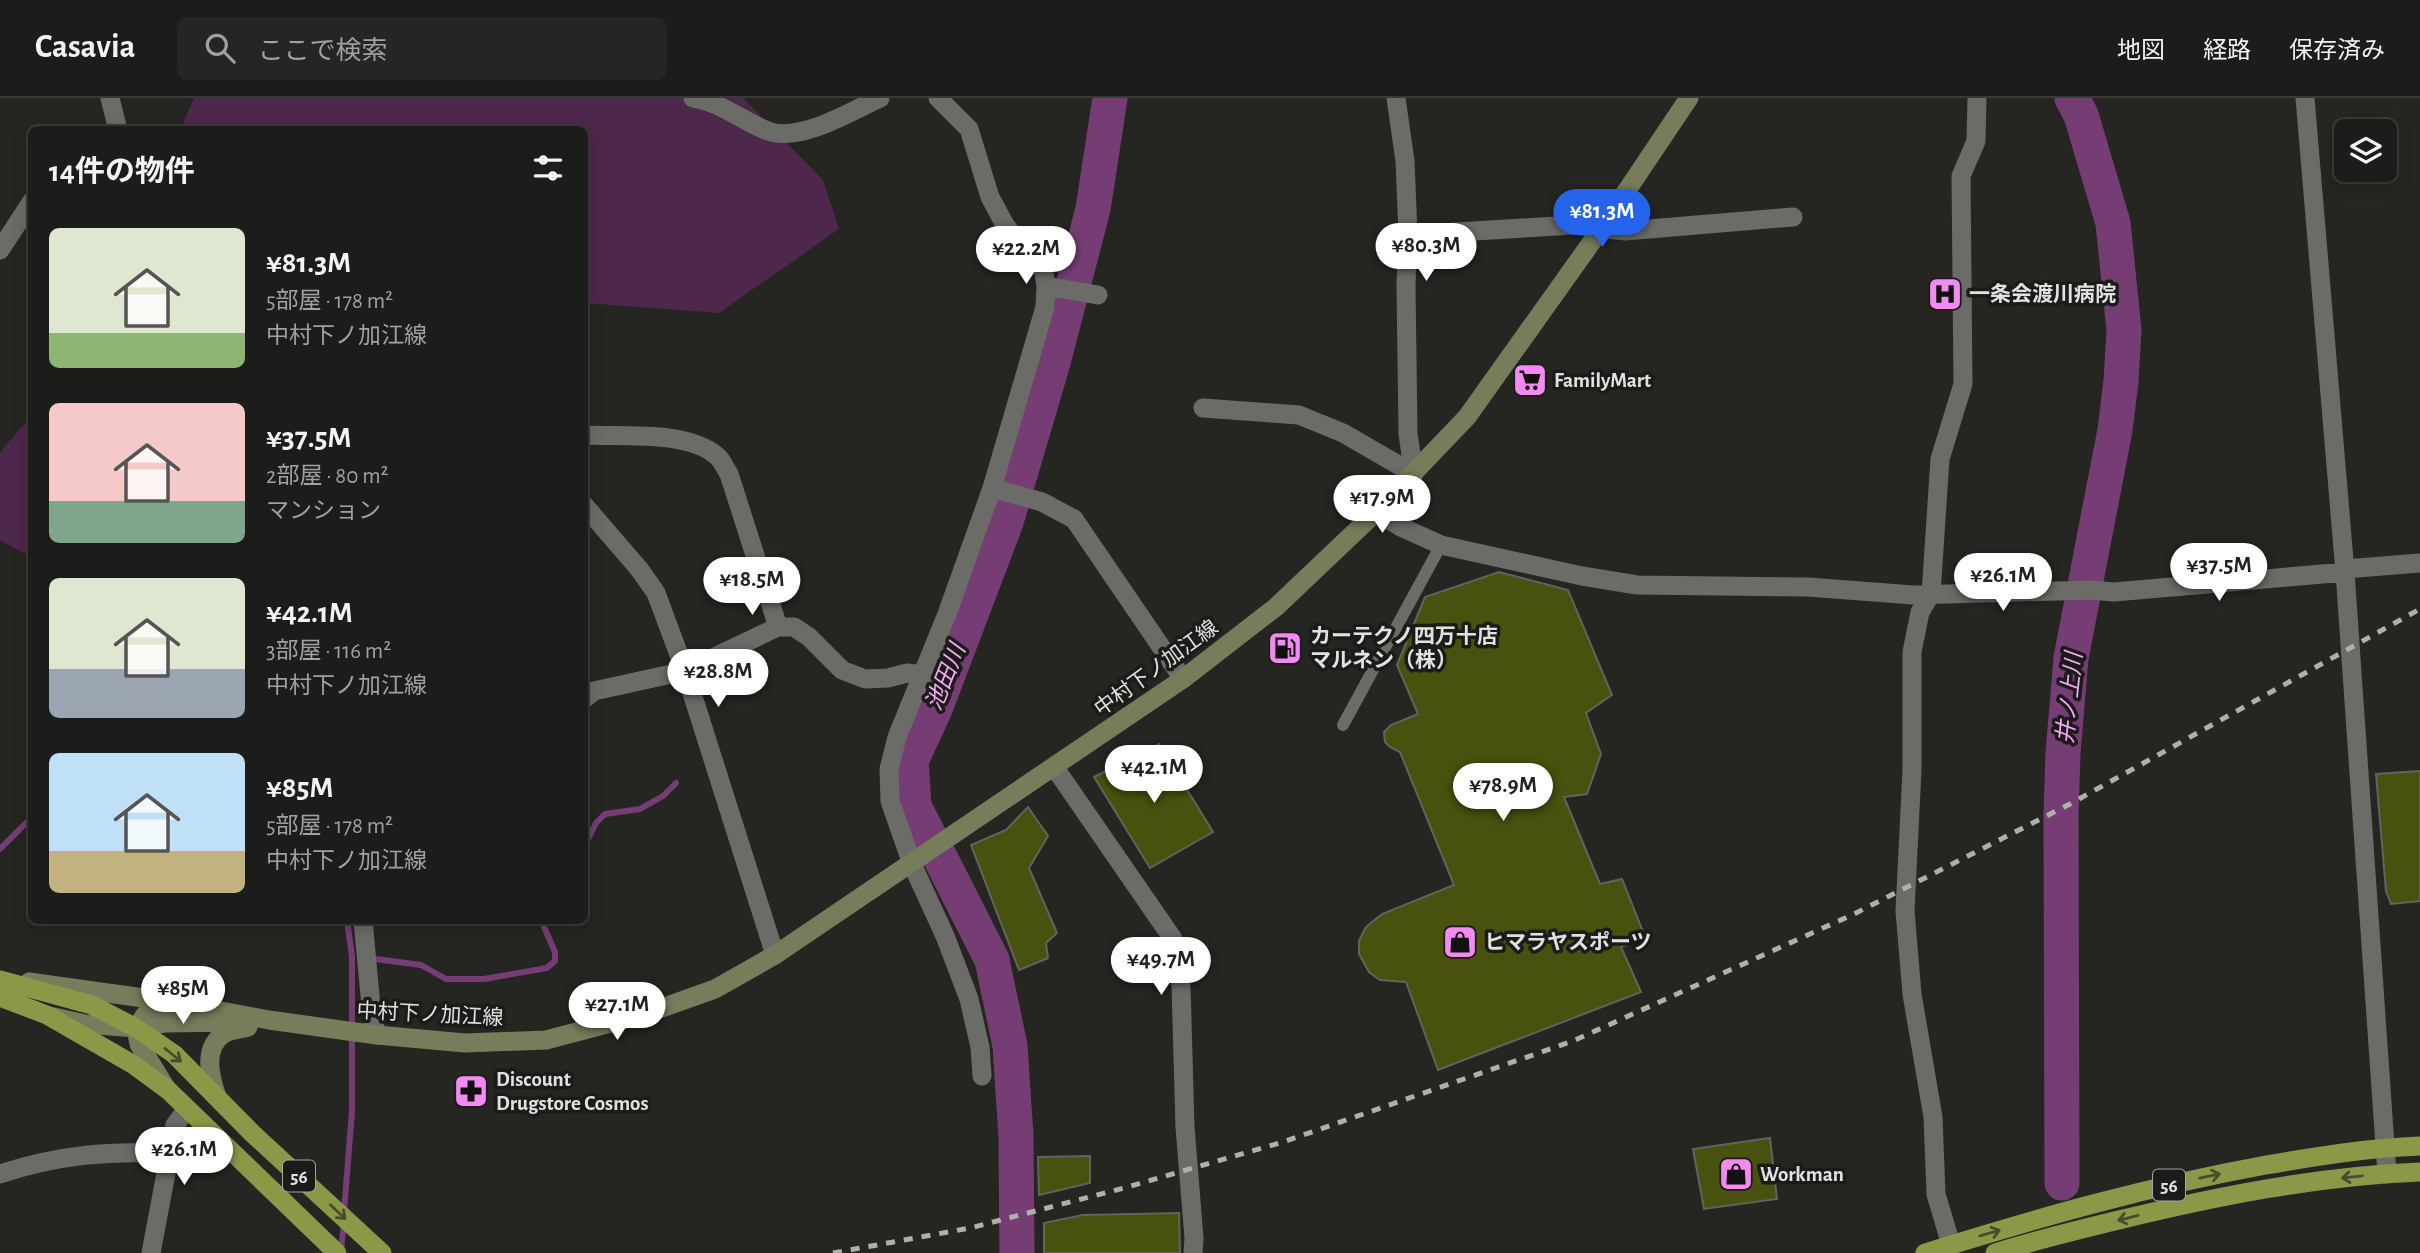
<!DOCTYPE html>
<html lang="ja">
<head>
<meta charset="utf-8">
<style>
  body { margin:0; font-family:"Alegreya Sans","Noto Sans JP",sans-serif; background:#252523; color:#f1f3f6; height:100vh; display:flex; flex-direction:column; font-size:26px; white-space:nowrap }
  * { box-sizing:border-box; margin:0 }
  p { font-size:23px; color:#a0a1a2 }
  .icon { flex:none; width:38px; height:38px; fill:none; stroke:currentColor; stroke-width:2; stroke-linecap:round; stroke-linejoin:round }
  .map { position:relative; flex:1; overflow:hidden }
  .drawer { position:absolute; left:28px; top:28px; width:560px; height:798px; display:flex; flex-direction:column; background:#1c1c1a; border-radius:10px; box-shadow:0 4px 18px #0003,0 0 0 2px #3a3a39 }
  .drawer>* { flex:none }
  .fabs { position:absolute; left:2334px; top:21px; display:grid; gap:14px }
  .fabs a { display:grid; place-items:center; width:63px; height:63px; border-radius:10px; background:#1c1c1a; box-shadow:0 4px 18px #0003,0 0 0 2px #3a3a39; font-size:35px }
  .price { position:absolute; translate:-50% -60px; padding:0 16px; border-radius:24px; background:#fff; color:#222; font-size:23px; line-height:46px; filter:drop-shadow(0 2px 4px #0008) }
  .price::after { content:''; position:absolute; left:50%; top:42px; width:21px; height:16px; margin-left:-10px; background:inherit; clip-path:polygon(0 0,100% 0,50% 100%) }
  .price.current { background:#2563eb; color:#fff }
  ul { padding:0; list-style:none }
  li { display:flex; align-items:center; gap:21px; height:175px; padding:0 21px }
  li span { display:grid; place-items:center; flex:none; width:196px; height:140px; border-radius:10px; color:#555 }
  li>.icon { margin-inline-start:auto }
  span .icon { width:84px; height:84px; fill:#fffc; stroke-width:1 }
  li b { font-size:30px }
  h2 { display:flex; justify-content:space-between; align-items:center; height:84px; padding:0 21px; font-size:30px }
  header { display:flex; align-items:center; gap:42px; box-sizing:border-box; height:98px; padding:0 35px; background:#1c1c1a; border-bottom:2px solid #3a3a39 }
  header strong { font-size:33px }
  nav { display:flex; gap:38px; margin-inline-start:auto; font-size:24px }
  .search { width:490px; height:63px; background:#252523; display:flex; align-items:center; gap:18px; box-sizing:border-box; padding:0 24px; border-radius:10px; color:#a0a1a2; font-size:26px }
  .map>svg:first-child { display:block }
</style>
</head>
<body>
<header>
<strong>Casavia</strong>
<div class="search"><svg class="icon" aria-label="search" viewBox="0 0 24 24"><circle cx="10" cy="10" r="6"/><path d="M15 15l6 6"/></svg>ここで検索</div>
<nav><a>地図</a><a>経路</a><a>保存済み</a></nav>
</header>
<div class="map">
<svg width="2420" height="1155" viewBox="0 0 2420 1155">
  <rect width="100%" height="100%" fill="#252622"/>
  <path fill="#4d274c" d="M 194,0 L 743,0 L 823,82 L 839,131 L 719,215 L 585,205 L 584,32 L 180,32 Z
    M 31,318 L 31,459 L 0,442 L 0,354 Z"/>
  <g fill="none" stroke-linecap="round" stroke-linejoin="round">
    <path stroke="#763d75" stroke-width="6" d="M 584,749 L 596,725 L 605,716 L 640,711 L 663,698 L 676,685
      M 0,751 L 32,719
      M 368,860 L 421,867 L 446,881 L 484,881 L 547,870 L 555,863 L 555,854 L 541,822
      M 344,1114 L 352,1013 L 352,858 L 347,822
      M 341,1152 L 344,1125"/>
    <path stroke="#763d75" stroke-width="35" d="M 2062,1085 L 2061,717 L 2063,655 L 2071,560 L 2115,332 L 2121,283 L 2124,232 L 2113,125 L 2081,17 L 2072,0
      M 1017,1155 L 1016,1038 L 1010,948 L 992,862 L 914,708 L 911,663 L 935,611 L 1006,424 L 1052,268 L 1093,111 L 1110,0"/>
  </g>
  <path fill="#48510d" stroke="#62635f" stroke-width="2" d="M 1499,474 L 1568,492 L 1612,597 L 1586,615 L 1601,656 L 1587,696 L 1564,699 L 1600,786 L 1622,781 L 1645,839 L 1621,849 L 1641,894 L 1438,972 L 1406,884 L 1380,882 L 1369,874 L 1359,856 L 1359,843 L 1366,829 L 1382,816 L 1454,787 L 1400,654 L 1390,649 L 1385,644 L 1384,634 L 1391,627 L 1418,616 L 1397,567 L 1425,499 Z
    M 1159,646 L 1213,734 L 1150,770 L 1094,679 Z
    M 2420,673 L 2420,803 L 2391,806 L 2386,793 L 2376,676 Z
    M 1028,709 L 1048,738 L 1029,770 L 1057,835 L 1046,845 L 1048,860 L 1019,872 L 971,747 L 1006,732 Z
    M 1770,1040 L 1777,1101 L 1704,1111 L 1693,1051 Z
    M 1090,1058 L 1090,1085 L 1039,1097 L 1038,1059 Z
    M 1179,1115 L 1180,1155 L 1044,1155 L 1044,1125 L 1083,1117 Z"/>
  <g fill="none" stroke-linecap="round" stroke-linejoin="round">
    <path stroke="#6b6c67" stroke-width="12" d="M 1343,627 L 1441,447"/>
    <path stroke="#6b6c67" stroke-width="19" d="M 110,0 L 118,32
      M 693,0 C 721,4 742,23 768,33 C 800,45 851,13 880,0
      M 938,0 L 969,31 L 990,99 L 1005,127 L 1022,148 L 1043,170 L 1046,188 L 1045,209 L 992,390 L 947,516 L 897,639 L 889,671 L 890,703 L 912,766 L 945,838 L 969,901 L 980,949 L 982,978
      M 1396,0 L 1405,63 L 1408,137 L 1406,187 L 1408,336 L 1414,376
      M 2305,0 L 2345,474 L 2387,1076
      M 1408,137 L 1574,127 L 1625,133 L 1793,119
      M 0,152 L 32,103
      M 1046,188 L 1098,197
      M 1203,310 L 1299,317 L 1343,335 L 1414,376
      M 584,337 C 622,339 687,332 717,358 C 722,362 725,370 729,376 L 778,529
      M 992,390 L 1042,404 L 1074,421 L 1183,581
      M 584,407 L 640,472 L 656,495 L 685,573 L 775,857
      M 1376,414 L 1401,429 L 1441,447 L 1582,478 L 1637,487 L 1808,489 L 1913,497 L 2091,492 L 2114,494 L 2345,474
      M 2345,471 L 2420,465
      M 584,601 L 594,593 L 685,573 L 778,529 L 794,529 L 809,539 L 842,572 L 865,581 L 888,580 L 907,575 L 922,577
      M 363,822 L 372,919 L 377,937
      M 0,1076 C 58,1057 110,1052 170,1056
      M 1951,1147 L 1936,1096 L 1933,1019 L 1912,896 L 1905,813 L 1912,672 L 1912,554 L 1920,514 L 1931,496 L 1940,361 L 1963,286 L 1961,78 L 1976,43 L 1977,0
      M 151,1155 L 175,1027 L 187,1011"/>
    <path stroke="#6b6c67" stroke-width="19" d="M 1055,670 L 1173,841 L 1181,888 L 1185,1029 L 1194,1140 L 1193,1155"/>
    <path stroke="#777c5b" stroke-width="19" d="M 29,884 L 172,904
      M 54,919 L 85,926 L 136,930 L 166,925 L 233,924
      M 166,990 L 139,946 L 136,930 L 145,917 L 161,909 L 189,907 L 269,922 L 377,937 L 465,945 L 546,942 L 645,916 L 715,891 L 775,857 L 1183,581 L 1276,509 L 1376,414 L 1467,319 L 1601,131 L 1689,0
      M 217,999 C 210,979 202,949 225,935 C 231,932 241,931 248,929"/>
    <path stroke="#8b9848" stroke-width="19" d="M 0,882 L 92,907 L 136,930 L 174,956 L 253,1036 L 382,1155
      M 0,899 L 47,917 L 134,967 L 168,992 L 337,1155
      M 1925,1155 C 2037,1120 2150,1088 2266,1067 C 2318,1058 2368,1050 2420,1048
      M 1995,1155 C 2036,1142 2078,1132 2119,1122 C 2218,1098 2318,1078 2420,1074"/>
    <path stroke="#afafac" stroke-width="5" stroke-dasharray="9 9" stroke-linecap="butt" d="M 833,1155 L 970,1130 L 1124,1090 L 1283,1044 L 1573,943 L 1854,816 L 2070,706 L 2420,511"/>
  </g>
  <defs><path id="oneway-shaft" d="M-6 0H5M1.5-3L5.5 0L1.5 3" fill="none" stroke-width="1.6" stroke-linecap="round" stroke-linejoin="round" transform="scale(1.75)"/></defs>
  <g stroke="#484e2c">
    <use href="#oneway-shaft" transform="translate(173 957) rotate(39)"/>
    <use href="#oneway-shaft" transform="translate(2210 1078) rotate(-12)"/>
    <use href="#oneway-shaft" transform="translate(2352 1079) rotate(174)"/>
    <use href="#oneway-shaft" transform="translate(338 1114) rotate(43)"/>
    <use href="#oneway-shaft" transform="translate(2128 1120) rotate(166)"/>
    <use href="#oneway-shaft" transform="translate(1990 1135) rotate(-16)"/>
  </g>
  <defs>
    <g id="hospital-square" transform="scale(1.75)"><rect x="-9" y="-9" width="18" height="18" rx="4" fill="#f38af1" stroke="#1b1c19"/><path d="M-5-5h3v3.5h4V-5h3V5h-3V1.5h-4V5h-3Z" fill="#111"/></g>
    <g id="supermarket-square" transform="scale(1.75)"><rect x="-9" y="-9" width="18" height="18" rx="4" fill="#f38af1" stroke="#1b1c19"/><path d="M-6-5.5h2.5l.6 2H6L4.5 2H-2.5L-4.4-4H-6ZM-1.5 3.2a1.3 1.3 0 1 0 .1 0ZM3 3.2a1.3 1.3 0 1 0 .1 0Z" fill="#111"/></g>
    <g id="fuel-square" transform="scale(1.75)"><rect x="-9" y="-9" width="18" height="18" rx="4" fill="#f38af1" stroke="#1b1c19"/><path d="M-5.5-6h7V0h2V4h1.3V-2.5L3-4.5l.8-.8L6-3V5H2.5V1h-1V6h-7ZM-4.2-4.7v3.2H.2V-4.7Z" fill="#111"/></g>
    <g id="shop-square" transform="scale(1.75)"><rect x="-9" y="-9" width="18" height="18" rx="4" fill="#f38af1" stroke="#1b1c19"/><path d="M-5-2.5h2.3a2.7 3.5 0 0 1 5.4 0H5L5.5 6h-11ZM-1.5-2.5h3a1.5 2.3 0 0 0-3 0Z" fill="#111"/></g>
    <g id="pharmacy-square" transform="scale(1.75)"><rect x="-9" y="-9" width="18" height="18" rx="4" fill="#f38af1" stroke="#1b1c19"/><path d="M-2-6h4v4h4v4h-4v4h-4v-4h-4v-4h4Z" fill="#111"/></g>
  </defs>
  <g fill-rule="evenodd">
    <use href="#hospital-square" x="1945" y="196"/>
    <use href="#supermarket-square" x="1530" y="282"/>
    <use href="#fuel-square" x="1285" y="550"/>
    <use href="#shop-square" x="1460" y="844"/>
    <use href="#pharmacy-square" x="471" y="993"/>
    <use href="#shop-square" x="1736" y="1076"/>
  </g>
  <g text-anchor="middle" stroke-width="7" stroke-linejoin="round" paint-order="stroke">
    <g fill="#1b1c19" stroke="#a6a6a4" stroke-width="2">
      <rect x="283" y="1062.5" width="32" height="31" rx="5"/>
      <rect x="2153" y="1071.5" width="32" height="31" rx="5"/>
    </g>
    <g font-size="19" font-weight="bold" fill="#e1e1df">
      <text x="299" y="1085">56</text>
      <text x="2169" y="1094">56</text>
    </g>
    <g font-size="21" font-weight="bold" fill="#e1e1df" stroke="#1b1c19" text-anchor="start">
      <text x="1969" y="203">一条会渡川病院</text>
      <text x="1554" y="289">FamilyMart</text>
      <text x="1310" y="545">カーテクノ四万十店<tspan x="1310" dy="24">マルネン（株）</tspan></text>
      <text x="1484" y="851">ヒマラヤスポーツ</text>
      <text x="496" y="988">Discount<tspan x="496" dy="24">Drugstore Cosmos</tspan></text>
      <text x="1760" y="1083">Workman</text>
    </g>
    <g font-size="21" fill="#e1e1df" stroke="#1b1c19">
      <text transform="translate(1156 570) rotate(-36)" y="7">中村下ノ加江線</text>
      <text transform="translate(430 916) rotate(3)" y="7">中村下ノ加江線</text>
    </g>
    <g font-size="23" font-style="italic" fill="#f9a7f7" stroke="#1b1c19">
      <text transform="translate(945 579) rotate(-68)" y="8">池田川</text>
      <text transform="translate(2069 600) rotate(-84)" y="8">井ノ上川</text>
    </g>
  </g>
</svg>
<div class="fabs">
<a><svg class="icon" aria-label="layers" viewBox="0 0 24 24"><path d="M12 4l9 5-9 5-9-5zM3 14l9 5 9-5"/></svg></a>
</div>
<b class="price current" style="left:1602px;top:151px">¥81.3M</b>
<b class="price" style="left:1426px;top:185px">¥80.3M</b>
<b class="price" style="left:1026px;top:188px">¥22.2M</b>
<b class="price" style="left:1382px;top:437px">¥17.9M</b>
<b class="price" style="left:2219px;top:505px">¥37.5M</b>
<b class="price" style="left:2003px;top:515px">¥26.1M</b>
<b class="price" style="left:752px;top:519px">¥18.5M</b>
<b class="price" style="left:718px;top:611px">¥28.8M</b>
<b class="price" style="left:1154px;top:707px">¥42.1M</b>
<b class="price" style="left:1503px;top:725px">¥78.9M</b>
<b class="price" style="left:1161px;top:899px">¥49.7M</b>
<b class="price" style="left:183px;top:928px">¥85M</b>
<b class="price" style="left:617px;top:944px">¥27.1M</b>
<b class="price" style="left:184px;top:1089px">¥26.1M</b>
<section class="drawer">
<h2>14件の物件<svg class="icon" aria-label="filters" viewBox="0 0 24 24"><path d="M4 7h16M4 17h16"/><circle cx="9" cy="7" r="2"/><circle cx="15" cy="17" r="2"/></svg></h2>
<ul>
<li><span style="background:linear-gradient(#dfe7d0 75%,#8fb573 0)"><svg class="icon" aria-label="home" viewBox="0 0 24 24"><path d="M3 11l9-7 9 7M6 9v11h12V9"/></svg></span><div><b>¥81.3M</b><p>5部屋 · 178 m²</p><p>中村下ノ加江線</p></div></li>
<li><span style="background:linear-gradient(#f6c9c9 70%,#7fa58c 0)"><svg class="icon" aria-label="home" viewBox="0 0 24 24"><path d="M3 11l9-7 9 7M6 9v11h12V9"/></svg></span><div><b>¥37.5M</b><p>2部屋 · 80 m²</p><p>マンション</p></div></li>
<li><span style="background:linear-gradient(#dfe7d0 65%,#9aa5b1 0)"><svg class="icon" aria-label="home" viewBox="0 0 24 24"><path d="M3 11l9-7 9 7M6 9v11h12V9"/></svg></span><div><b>¥42.1M</b><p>3部屋 · 116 m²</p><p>中村下ノ加江線</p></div></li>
<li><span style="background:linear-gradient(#bfe0f5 70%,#c2b280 0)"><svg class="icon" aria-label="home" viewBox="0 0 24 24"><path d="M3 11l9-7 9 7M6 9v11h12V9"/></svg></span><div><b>¥85M</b><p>5部屋 · 178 m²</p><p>中村下ノ加江線</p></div></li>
</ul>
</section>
</div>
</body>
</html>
